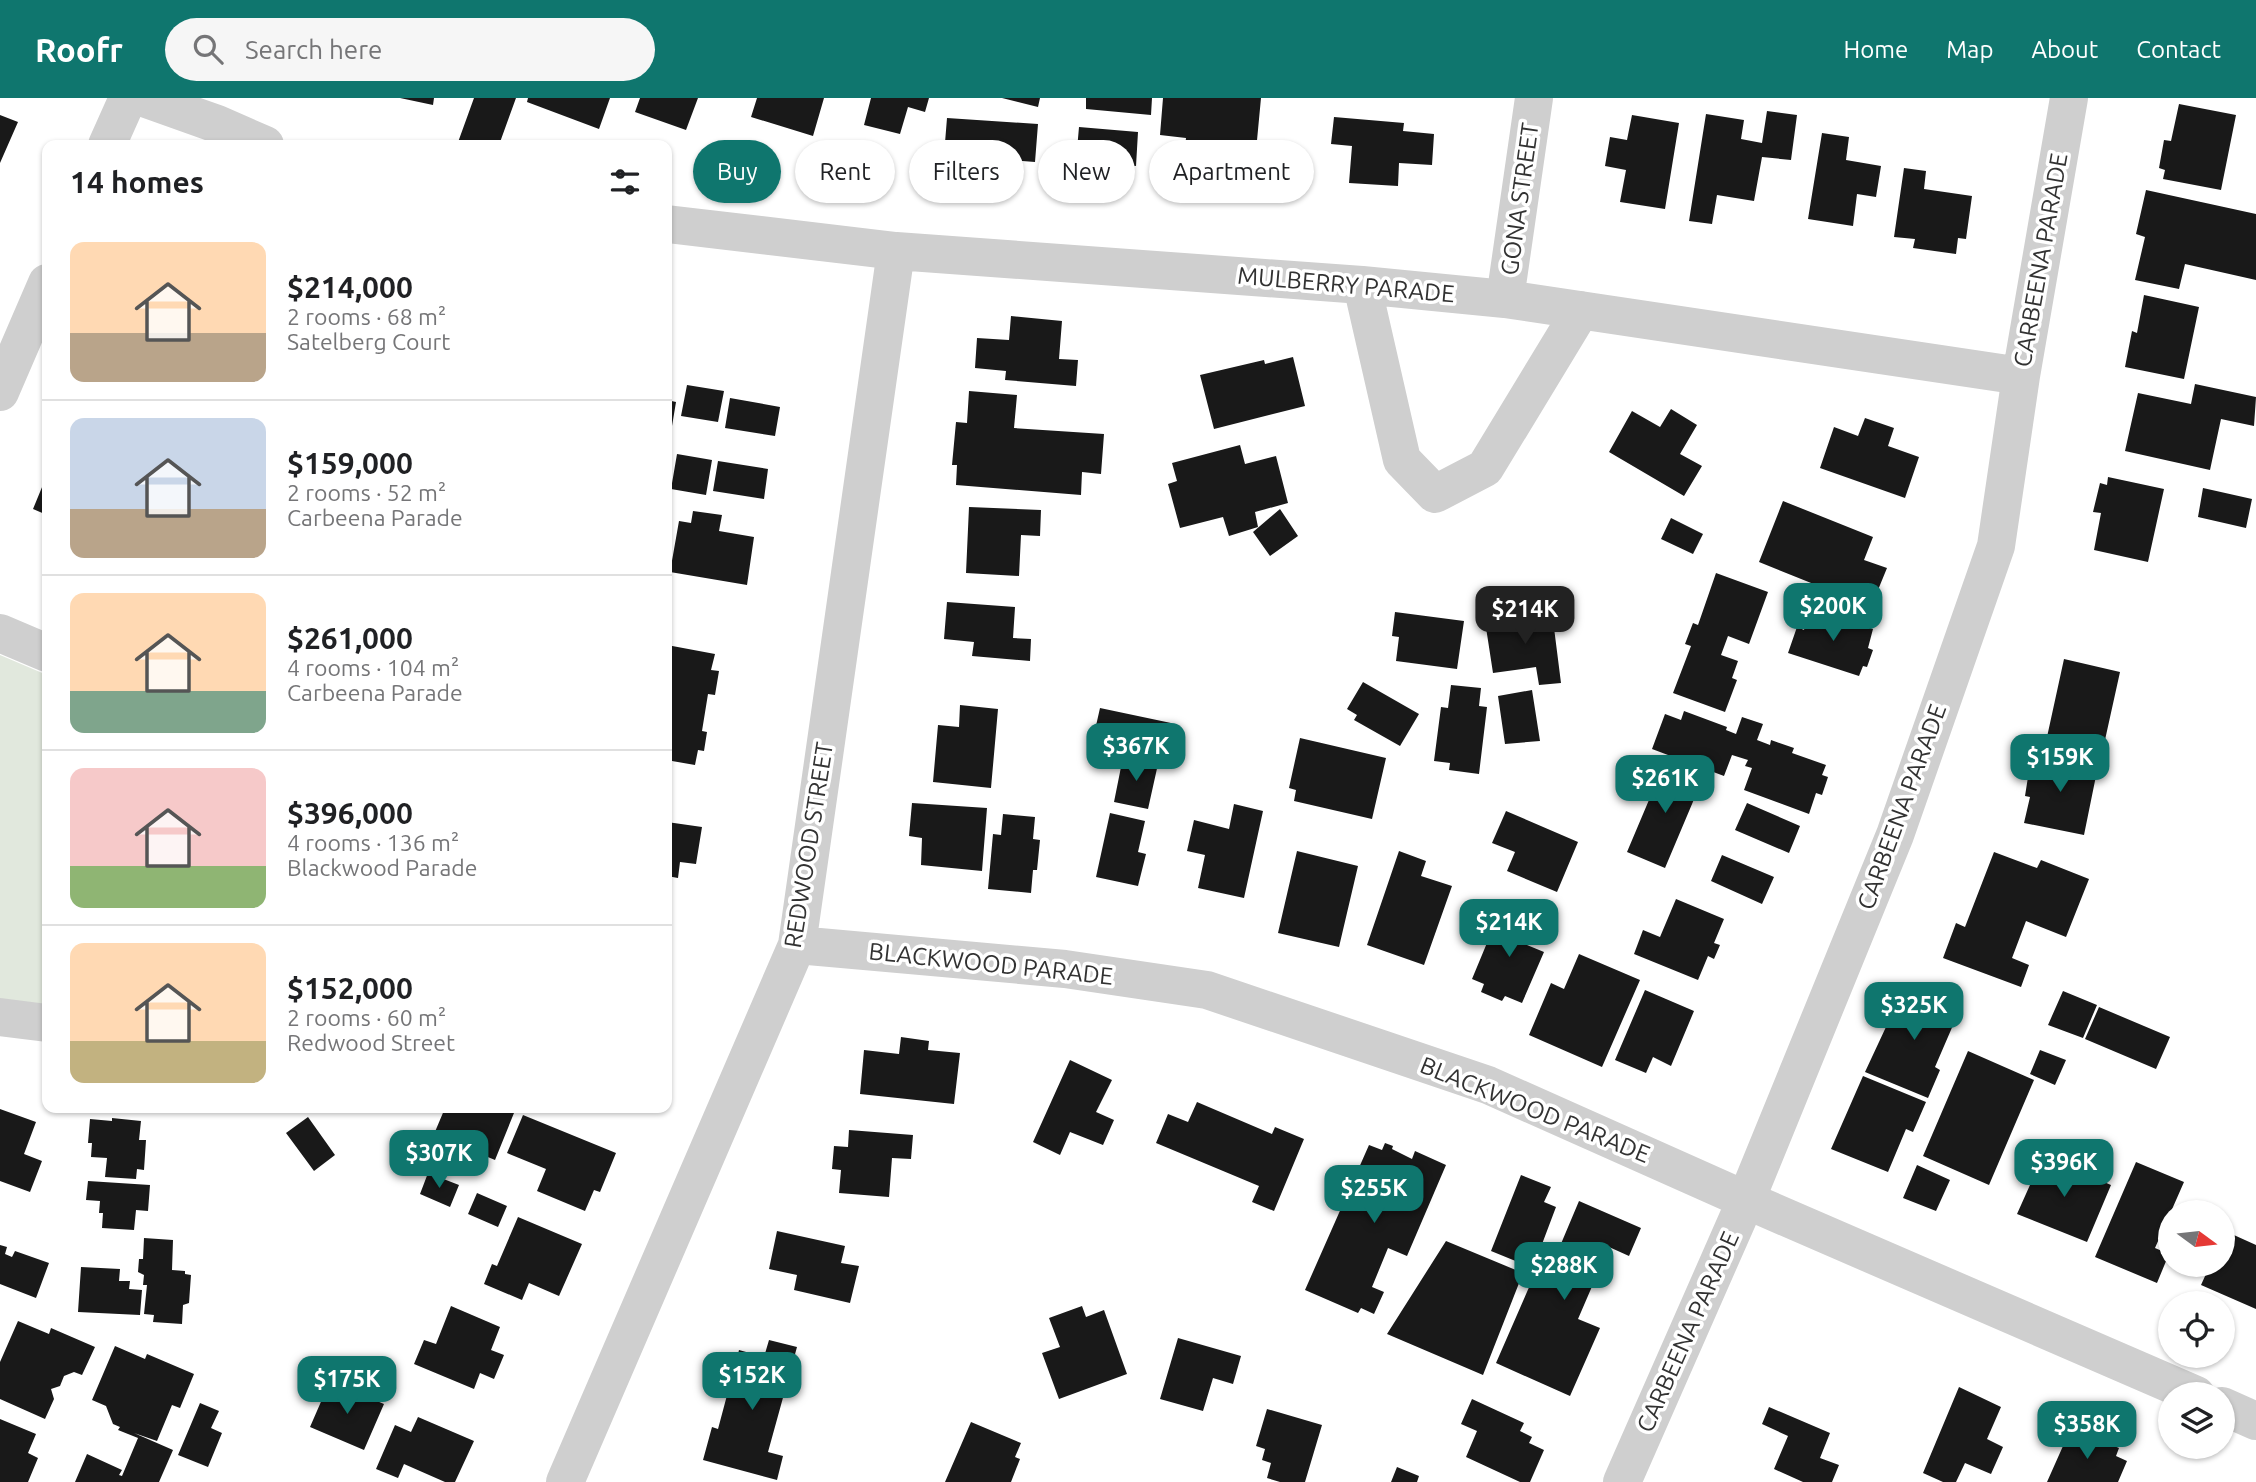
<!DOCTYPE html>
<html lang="en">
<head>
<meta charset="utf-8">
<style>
  body { margin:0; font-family:Ubuntu,sans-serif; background:#f6f6f6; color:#202124; height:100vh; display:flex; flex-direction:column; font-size:26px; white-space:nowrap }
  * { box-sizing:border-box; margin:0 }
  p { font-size:23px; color:#757577 }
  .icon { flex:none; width:38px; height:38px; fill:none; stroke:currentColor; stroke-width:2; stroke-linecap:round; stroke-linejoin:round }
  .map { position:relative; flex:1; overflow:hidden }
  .drawer { position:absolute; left:42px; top:42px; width:630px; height:973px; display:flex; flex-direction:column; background:#fff; border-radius:14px; box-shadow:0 2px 5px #0004 }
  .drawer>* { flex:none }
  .banner { position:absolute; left:693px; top:42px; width:665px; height:63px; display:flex; gap:14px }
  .needle { width:46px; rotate:105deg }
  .controls { position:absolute; left:2158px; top:1102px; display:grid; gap:14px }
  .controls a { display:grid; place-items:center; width:77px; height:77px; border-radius:50%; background:#fff; box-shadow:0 2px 5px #0004; font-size:35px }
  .price { position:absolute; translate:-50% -60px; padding:0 16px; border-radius:14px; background:#0f766e; color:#fff; font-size:23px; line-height:46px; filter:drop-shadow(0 2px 4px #0008) }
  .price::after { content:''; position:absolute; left:50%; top:42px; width:21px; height:16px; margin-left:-10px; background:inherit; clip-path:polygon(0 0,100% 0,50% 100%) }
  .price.active { background:#222; color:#fff }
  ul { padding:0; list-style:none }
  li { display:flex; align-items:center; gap:21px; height:175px; padding:0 28px }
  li+li { border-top:2px solid #e0e0e0 }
  li span { display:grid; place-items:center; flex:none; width:196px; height:140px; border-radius:14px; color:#555 }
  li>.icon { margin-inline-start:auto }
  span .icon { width:84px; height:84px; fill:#fffc; stroke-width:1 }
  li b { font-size:30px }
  h2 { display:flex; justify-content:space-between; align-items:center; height:84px; padding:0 28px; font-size:30px }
  .pill { padding:0 24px; border-radius:32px; background:#fff; box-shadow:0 2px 5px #0004; font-size:24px; line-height:63px }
  .pill.active { background:#0f766e; color:#fff }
  header { display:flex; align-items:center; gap:42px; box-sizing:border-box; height:98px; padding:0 35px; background:#0f766e; color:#fff }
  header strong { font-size:33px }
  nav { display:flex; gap:38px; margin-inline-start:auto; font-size:24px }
  .search { width:490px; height:63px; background:#f6f6f6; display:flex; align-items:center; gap:18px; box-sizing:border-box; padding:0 24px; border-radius:38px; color:#757577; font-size:26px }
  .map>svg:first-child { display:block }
</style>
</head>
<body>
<header>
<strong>Roofr</strong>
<div class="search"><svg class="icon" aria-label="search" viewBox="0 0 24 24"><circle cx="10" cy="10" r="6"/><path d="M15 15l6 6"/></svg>Search here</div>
<nav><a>Home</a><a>Map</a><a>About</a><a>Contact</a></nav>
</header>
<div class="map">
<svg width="2256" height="1384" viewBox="0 0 2256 1384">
  <rect width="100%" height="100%" fill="#fff"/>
  <path fill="#e1e8dd" d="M 0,557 L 47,577 L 47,907 L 0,901 Z"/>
  <path fill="#191919" d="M 400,0 L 434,0 L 433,7 Z
    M 474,0 L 516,0 L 499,47 L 457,47 Z
    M 528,0 L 610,0 L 599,31 L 527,4 Z
    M 640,0 L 698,0 L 686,32 L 635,14 Z
    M 757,0 L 824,0 L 813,38 L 751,19 Z
    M 871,0 L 929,0 L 925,14 L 908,9 L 900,36 L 864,27 Z
    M 1002,0 L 1040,0 L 1038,9 Z
    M 1086,0 L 1152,0 L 1151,17 L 1086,11 Z
    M 1163,0 L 1261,0 L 1254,74 L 1183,67 L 1186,40 L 1160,37 Z
    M 2179,6 L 2236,17 L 2221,92 L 2163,81 L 2165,72 L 2159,70 L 2164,42 L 2171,43 Z
    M 1767,13 L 1797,17 L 1791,62 L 1762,59 L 1754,103 L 1717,97 L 1712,126 L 1689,123 L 1706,16 L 1744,22 L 1741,41 L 1762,45 Z
    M 0,17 L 18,24 L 0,65 Z
    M 1632,17 L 1679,25 L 1665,111 L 1620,104 L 1626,72 L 1605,68 L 1610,39 L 1627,42 Z
    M 1334,19 L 1404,25 L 1403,33 L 1434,36 L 1432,67 L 1399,65 L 1398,88 L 1349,85 L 1352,48 L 1331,46 Z
    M 947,20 L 1038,26 L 1035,64 L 944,57 Z
    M 1079,29 L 1138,34 L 1136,68 L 1076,63 Z
    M 1822,35 L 1849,39 L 1846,62 L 1881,68 L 1876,99 L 1857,96 L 1853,128 L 1808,121 Z
    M 1904,70 L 1926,73 L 1924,91 L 1972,98 L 1966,141 L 1958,140 L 1956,156 L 1913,150 L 1915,141 L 1894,139 Z
    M 2146,92 L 2256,116 L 2256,182 L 2185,166 L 2179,191 L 2135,182 L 2145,139 L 2136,136 Z
    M 2144,197 L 2199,209 L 2184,281 L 2125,269 L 2132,233 L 2137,235 Z
    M 1011,218 L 1062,223 L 1059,261 L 1078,262 L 1076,288 L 1005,282 L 1006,273 L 975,270 L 977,240 L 1009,242 Z
    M 1293,259 L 1305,308 L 1214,331 L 1200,277 L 1264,262 L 1265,266 Z
    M 2195,286 L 2256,299 L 2254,328 L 2221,321 L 2210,372 L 2125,353 L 2138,295 L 2191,306 Z
    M 687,287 L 724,293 L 718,324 L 681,318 Z
    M 969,293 L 1017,297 L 1014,330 L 1104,336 L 1101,376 L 1082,374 L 1081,397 L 956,387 L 957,367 L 952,367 L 956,324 L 967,325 Z
    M 730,300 L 780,309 L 775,338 L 725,330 Z
    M 667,302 L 676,304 L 668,352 L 667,352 Z
    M 1671,311 L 1697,327 L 1680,356 L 1702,368 L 1684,398 L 1609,354 L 1632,313 L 1660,329 Z
    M 1865,320 L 1894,330 L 1888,348 L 1919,359 L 1905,400 L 1820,370 L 1834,329 L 1858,338 Z
    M 1240,347 L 1245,366 L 1276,358 L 1288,405 L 1255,414 L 1258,429 L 1229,438 L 1223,419 L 1180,430 L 1168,386 L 1177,383 L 1172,365 Z
    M 677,356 L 712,362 L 706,397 L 671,391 Z
    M 718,363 L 768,371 L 764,401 L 713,393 Z
    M 47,377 L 47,417 L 33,411 Z
    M 2108,379 L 2164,391 L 2148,464 L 2094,452 L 2101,415 L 2093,414 L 2100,385 L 2107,387 Z
    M 2203,390 L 2252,401 L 2246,430 L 2198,419 Z
    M 1783,403 L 1873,439 L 1864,462 L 1887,470 L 1871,509 L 1759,464 Z
    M 969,409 L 1041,412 L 1040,438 L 1021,437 L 1019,478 L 966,475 Z
    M 1280,411 L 1298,438 L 1270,458 L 1253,434 Z
    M 693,413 L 722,417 L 719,433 L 754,439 L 747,487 L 670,474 L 679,423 L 691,425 Z
    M 1671,420 L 1703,436 L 1693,456 L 1661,441 Z
    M 1716,475 L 1768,494 L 1749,546 L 1728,538 L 1721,557 L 1738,563 L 1732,580 L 1737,582 L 1725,614 L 1673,595 L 1691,548 L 1685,546 L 1693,525 L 1698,527 Z
    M 947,504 L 1015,509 L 1013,540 L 1031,541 L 1030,563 L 972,558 L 974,544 L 944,541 Z
    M 1810,510 L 1873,531 L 1868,550 L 1873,552 L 1867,569 L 1863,568 L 1859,578 L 1788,555 L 1797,529 L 1804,532 Z
    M 1395,514 L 1464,523 L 1457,571 L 1396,563 L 1399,539 L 1392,538 Z
    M 1552,514 L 1561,585 L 1539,587 L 1536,569 L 1493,575 L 1485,523 Z
    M 667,547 L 715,556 L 711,572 L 719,573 L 715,597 L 708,596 L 702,633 L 707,634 L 704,653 L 698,652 L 695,667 L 672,663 L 668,686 Z
    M 2064,561 L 2120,574 L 2103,651 L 2047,639 Z
    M 1363,584 L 1419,616 L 1400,648 L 1354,622 L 1357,617 L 1347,611 Z
    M 1451,587 L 1481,590 L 1479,608 L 1487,609 L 1479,676 L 1449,672 L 1450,665 L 1434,663 L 1441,609 L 1448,610 Z
    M 1532,592 L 1540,643 L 1505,646 L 1498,598 Z
    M 960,607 L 998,611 L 991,690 L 933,684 L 938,627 L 959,629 Z
    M 1100,610 L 1171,625 L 1164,656 L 1093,641 Z
    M 1684,613 L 1727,629 L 1726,632 L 1736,636 L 1742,619 L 1763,626 L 1757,642 L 1770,647 L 1771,642 L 1794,650 L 1792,655 L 1826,667 L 1822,677 L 1828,679 L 1822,697 L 1816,695 L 1809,716 L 1744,692 L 1752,670 L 1745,668 L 1748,662 L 1732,657 L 1724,678 L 1652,651 L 1665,616 L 1681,622 Z
    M 1300,640 L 1386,660 L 1372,721 L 1294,703 L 1296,692 L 1289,690 Z
    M 2038,655 L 2098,668 L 2084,737 L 2024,725 L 2030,699 L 2025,698 L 2028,679 L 2033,680 Z
    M 1123,659 L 1158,666 L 1148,711 L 1114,704 Z
    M 1665,664 L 1703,680 L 1665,770 L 1627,754 Z
    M 912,705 L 987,710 L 982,773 L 921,767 L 922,740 L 909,738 Z
    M 1747,705 L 1800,728 L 1789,755 L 1735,732 Z
    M 1234,706 L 1263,713 L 1244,800 L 1198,790 L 1205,757 L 1187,753 L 1194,722 L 1229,731 Z
    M 1506,713 L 1578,744 L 1557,794 L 1507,773 L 1515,754 L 1492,745 Z
    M 1110,715 L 1145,723 L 1138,754 L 1146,756 L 1138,788 L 1096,779 Z
    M 1003,716 L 1035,719 L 1033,741 L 1040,742 L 1037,772 L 1033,772 L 1031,795 L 988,791 L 993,736 L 1001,737 Z
    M 667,724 L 702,729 L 696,766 L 680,764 L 678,780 L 667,778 Z
    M 1297,753 L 1358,768 L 1339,849 L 1278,835 Z
    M 1399,753 L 1426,763 L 1421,778 L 1452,788 L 1424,867 L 1367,847 Z
    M 1994,754 L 2037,770 L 2041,762 L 2089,781 L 2066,839 L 2026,823 L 2012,860 L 2029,867 L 2021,889 L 1943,860 L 1956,825 L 1965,829 Z
    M 1722,757 L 1774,779 L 1762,806 L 1711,783 Z
    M 1676,801 L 1724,821 L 1714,845 L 1720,847 L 1714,861 L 1708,858 L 1698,882 L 1634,856 L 1643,832 L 1660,839 Z
    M 1510,810 L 1538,822 L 1527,847 L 1544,854 L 1522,905 L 1505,898 L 1502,903 L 1481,894 L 1484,886 L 1472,881 L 1494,828 L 1501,831 Z
    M 1579,856 L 1640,882 L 1602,969 L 1529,937 L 1551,885 L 1564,891 Z
    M 1906,886 L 1960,911 L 1935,969 L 1940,972 L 1928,1000 L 1865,974 Z
    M 1645,892 L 1694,913 L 1671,968 L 1653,959 L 1646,975 L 1615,962 Z
    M 2063,893 L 2097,907 L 2083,940 L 2048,927 Z
    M 2099,909 L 2170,939 L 2156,971 L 2085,941 Z
    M 901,939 L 929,943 L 928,952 L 960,955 L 954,1006 L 860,996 L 864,952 L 899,956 Z
    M 2040,952 L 2066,962 L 2055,987 L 2030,976 Z
    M 1968,953 L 2034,982 L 1989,1087 L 1923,1058 Z
    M 1070,962 L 1112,982 L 1096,1014 L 1114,1022 L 1103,1047 L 1070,1034 L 1060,1057 L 1033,1044 Z
    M 1863,978 L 1926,1004 L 1913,1034 L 1906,1031 L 1888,1074 L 1831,1051 Z
    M 1197,1004 L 1272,1036 L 1275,1029 L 1304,1041 L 1274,1113 L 1252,1104 L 1259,1088 L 1156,1045 L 1168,1016 L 1188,1024 Z
    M 445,1010 L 502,1010 L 514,1015 L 495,1062 L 483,1057 L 478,1068 L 429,1048 Z
    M 0,1011 L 36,1024 L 24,1056 L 42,1063 L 30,1094 L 0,1083 Z
    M 523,1017 L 616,1055 L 600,1094 L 594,1092 L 585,1113 L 537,1093 L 546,1071 L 507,1055 Z
    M 308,1019 L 335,1057 L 314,1073 L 286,1035 Z
    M 112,1020 L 141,1023 L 139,1042 L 146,1042 L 144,1072 L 137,1071 L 136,1081 L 105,1079 L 107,1060 L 91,1059 L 92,1045 L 88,1045 L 90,1021 L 112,1023 Z
    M 849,1032 L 913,1037 L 911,1061 L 892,1060 L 889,1099 L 839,1095 L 841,1072 L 832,1071 L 834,1048 L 848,1049 Z
    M 1385,1045 L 1393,1048 L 1392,1051 L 1412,1061 L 1415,1053 L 1446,1067 L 1407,1158 L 1388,1150 L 1372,1189 L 1384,1194 L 1374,1216 L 1361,1210 L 1358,1215 L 1305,1192 L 1369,1047 L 1382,1052 Z
    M 2043,1058 L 2111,1087 L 2087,1144 L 2017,1116 Z
    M 2136,1064 L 2184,1084 L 2155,1150 L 2169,1156 L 2157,1185 L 2095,1159 Z
    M 1917,1067 L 1950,1082 L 1936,1113 L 1903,1100 Z
    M 428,1075 L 459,1087 L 450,1109 L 420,1096 Z
    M 1521,1077 L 1551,1089 L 1544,1104 L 1556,1109 L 1533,1170 L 1491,1153 Z
    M 88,1083 L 150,1087 L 148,1113 L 136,1112 L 134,1132 L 102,1130 L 103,1115 L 99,1115 L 100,1103 L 86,1102 Z
    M 477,1095 L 507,1108 L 498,1129 L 468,1116 Z
    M 1579,1103 L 1641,1130 L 1629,1158 L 1609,1149 L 1578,1221 L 1600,1230 L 1570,1298 L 1496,1265 L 1544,1155 L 1555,1160 Z
    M 518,1119 L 582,1146 L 559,1198 L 529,1185 L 522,1202 L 484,1186 L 492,1166 L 497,1168 Z
    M 777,1133 L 845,1148 L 841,1165 L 859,1168 L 850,1205 L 794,1192 L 797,1177 L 769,1171 Z
    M 2225,1133 L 2256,1147 L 2256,1211 L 2201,1187 L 2210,1167 L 2222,1167 L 2222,1139 Z
    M 144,1140 L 173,1142 L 172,1172 L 185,1173 L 185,1176 L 191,1177 L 189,1205 L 183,1207 L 182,1226 L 153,1224 L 154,1217 L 144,1216 L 147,1187 L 143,1187 L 144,1177 L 138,1174 L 139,1161 L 143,1161 Z
    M 1446,1143 L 1523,1175 L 1483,1277 L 1387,1236 Z
    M 0,1147 L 7,1149 L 5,1156 L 12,1159 L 15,1153 L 49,1165 L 36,1200 L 0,1186 Z
    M 81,1169 L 120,1171 L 119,1183 L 130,1183 L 129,1191 L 142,1192 L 140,1217 L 78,1214 Z
    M 451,1208 L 500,1229 L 491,1252 L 504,1257 L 494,1281 L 480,1275 L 474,1291 L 414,1266 L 424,1242 L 436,1246 Z
    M 1082,1208 L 1086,1219 L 1104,1212 L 1127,1276 L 1059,1301 L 1042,1255 L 1060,1249 L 1049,1220 Z
    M 18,1223 L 49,1236 L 51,1230 L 95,1249 L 82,1277 L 74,1274 L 64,1278 L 60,1288 L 51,1291 L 54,1301 L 45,1321 L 0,1301 L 0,1264 Z
    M 1178,1240 L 1241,1258 L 1233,1286 L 1213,1280 L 1203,1313 L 1160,1301 Z
    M 769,1242 L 797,1249 L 768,1354 L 783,1358 L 777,1382 L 703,1362 L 712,1329 L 718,1331 L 730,1286 L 724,1284 L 729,1266 L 735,1268 L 739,1252 L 764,1259 Z
    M 115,1248 L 145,1261 L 147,1256 L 194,1276 L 180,1310 L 172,1307 L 157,1343 L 134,1335 L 173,1352 L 159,1384 L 75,1384 L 87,1356 L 122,1372 L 119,1377 L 122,1378 L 138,1340 L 118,1332 L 120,1329 L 113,1326 L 106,1308 L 92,1302 Z
    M 330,1283 L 384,1306 L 364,1352 L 310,1329 Z
    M 1959,1289 L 2001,1309 L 1987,1341 L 2003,1349 L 1991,1376 L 1965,1365 L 1956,1384 L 1943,1384 L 1923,1375 Z
    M 1472,1301 L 1524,1325 L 1520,1333 L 1532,1339 L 1529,1345 L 1544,1352 L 1530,1384 L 1520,1384 L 1466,1359 L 1477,1333 L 1461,1326 Z
    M 200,1305 L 219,1313 L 211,1330 L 222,1335 L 208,1369 L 178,1357 Z
    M 1769,1309 L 1830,1335 L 1820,1360 L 1839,1367 L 1832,1384 L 1803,1384 L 1774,1371 L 1788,1338 L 1762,1326 Z
    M 1267,1311 L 1322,1327 L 1305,1384 L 1280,1384 L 1267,1380 L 1271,1365 L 1262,1362 L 1265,1351 L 1256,1348 Z
    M 418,1319 L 474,1343 L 455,1384 L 445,1384 L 404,1366 L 398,1380 L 376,1371 L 395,1327 L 411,1334 Z
    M 0,1321 L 36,1336 L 28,1355 L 38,1360 L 28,1384 L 0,1384 Z
    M 971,1324 L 1021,1345 L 1015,1359 L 1020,1361 L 1011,1384 L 945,1384 Z
    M 2071,1330 L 2119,1350 L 2116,1358 L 2127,1363 L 2118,1384 L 2047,1384 Z
    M 1397,1369 L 1419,1378 L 1417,1384 L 1391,1384 Z"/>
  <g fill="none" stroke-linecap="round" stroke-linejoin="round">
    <path stroke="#cfcfcf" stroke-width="38" d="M 144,0 L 217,26 L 265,47
      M 107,47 L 128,0
      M 667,126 L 896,153 L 1362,187 L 1505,201 L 2021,278
      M 1362,187 L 1402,362 L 1435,396 L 1485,370 L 1581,212
      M 1505,201 L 1534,0
      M 0,294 L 47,185
      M 0,535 L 47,555
      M 797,847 L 1065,871 L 1207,892 L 1488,987 L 1746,1102 L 2196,1297
      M 0,919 L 47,925
      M 2222,1308 L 2256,1323
      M 565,1384 L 797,847 L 896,153
      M 1622,1384 L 1746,1102 L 1895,737 L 1996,448 L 2021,278 L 2069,0"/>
  </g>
  <g text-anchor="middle" stroke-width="7" stroke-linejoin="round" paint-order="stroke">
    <g font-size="24" fill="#323232" stroke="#fff">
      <text transform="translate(1520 101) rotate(-82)" y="8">GONA STREET</text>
      <text transform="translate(2041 162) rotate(-80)" y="8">CARBEENA PARADE</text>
      <text transform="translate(1346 187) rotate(5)" y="8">MULBERRY PARADE</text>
      <text transform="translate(1902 709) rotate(-70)" y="8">CARBEENA PARADE</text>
      <text transform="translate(809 747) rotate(-81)" y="8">REDWOOD STREET</text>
      <text transform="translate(991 866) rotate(6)" y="8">BLACKWOOD PARADE</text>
      <text transform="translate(1535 1012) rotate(22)" y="8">BLACKWOOD PARADE</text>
      <text transform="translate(1688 1234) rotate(-66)" y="8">CARBEENA PARADE</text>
    </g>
  </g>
</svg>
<div class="controls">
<a><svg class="needle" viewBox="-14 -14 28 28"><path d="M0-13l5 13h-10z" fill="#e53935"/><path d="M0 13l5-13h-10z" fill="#757577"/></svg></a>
<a><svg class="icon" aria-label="locate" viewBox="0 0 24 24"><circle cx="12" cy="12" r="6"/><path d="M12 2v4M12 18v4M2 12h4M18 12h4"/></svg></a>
<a><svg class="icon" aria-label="layers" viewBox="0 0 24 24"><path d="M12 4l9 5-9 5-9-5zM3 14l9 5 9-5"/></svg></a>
</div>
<b class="price" style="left:1833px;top:545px">$200K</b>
<b class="price active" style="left:1525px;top:548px">$214K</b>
<b class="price" style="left:1136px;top:685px">$367K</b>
<b class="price" style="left:2060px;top:696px">$159K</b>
<b class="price" style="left:1665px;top:717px">$261K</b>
<b class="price" style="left:1509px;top:861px">$214K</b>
<b class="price" style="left:1914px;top:944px">$325K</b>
<b class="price" style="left:439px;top:1092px">$307K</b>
<b class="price" style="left:2064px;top:1101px">$396K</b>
<b class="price" style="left:1374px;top:1127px">$255K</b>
<b class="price" style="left:1564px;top:1204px">$288K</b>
<b class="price" style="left:752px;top:1314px">$152K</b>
<b class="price" style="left:347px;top:1318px">$175K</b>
<b class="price" style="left:2087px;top:1363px">$358K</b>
<div class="banner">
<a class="pill active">Buy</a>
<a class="pill">Rent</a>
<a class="pill">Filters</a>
<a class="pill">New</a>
<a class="pill">Apartment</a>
</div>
<section class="drawer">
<h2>14 homes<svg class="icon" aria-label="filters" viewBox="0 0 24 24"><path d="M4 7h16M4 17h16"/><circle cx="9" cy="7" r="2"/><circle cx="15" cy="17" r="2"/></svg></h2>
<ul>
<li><span style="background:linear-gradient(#ffd9b3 65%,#b9a48a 0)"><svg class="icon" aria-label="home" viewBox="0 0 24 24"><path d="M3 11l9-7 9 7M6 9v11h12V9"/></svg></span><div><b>$214,000</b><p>2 rooms · 68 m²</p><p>Satelberg Court</p></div></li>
<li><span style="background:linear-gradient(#c9d6e8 65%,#b9a48a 0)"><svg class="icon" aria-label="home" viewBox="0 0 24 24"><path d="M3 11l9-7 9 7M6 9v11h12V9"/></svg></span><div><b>$159,000</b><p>2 rooms · 52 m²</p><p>Carbeena Parade</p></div></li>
<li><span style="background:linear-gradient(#ffd9b3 70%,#7fa58c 0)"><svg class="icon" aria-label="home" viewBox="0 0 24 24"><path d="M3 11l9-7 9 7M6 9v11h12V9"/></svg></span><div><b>$261,000</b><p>4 rooms · 104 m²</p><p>Carbeena Parade</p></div></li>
<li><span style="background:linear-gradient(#f6c9c9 70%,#8fb573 0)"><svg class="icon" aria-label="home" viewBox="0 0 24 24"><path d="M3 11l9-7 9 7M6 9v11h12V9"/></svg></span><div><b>$396,000</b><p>4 rooms · 136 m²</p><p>Blackwood Parade</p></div></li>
<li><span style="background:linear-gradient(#ffd9b3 70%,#c2b280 0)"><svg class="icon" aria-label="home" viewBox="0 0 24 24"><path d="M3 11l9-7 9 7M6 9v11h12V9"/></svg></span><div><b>$152,000</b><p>2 rooms · 60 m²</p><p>Redwood Street</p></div></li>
</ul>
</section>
</div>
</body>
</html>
